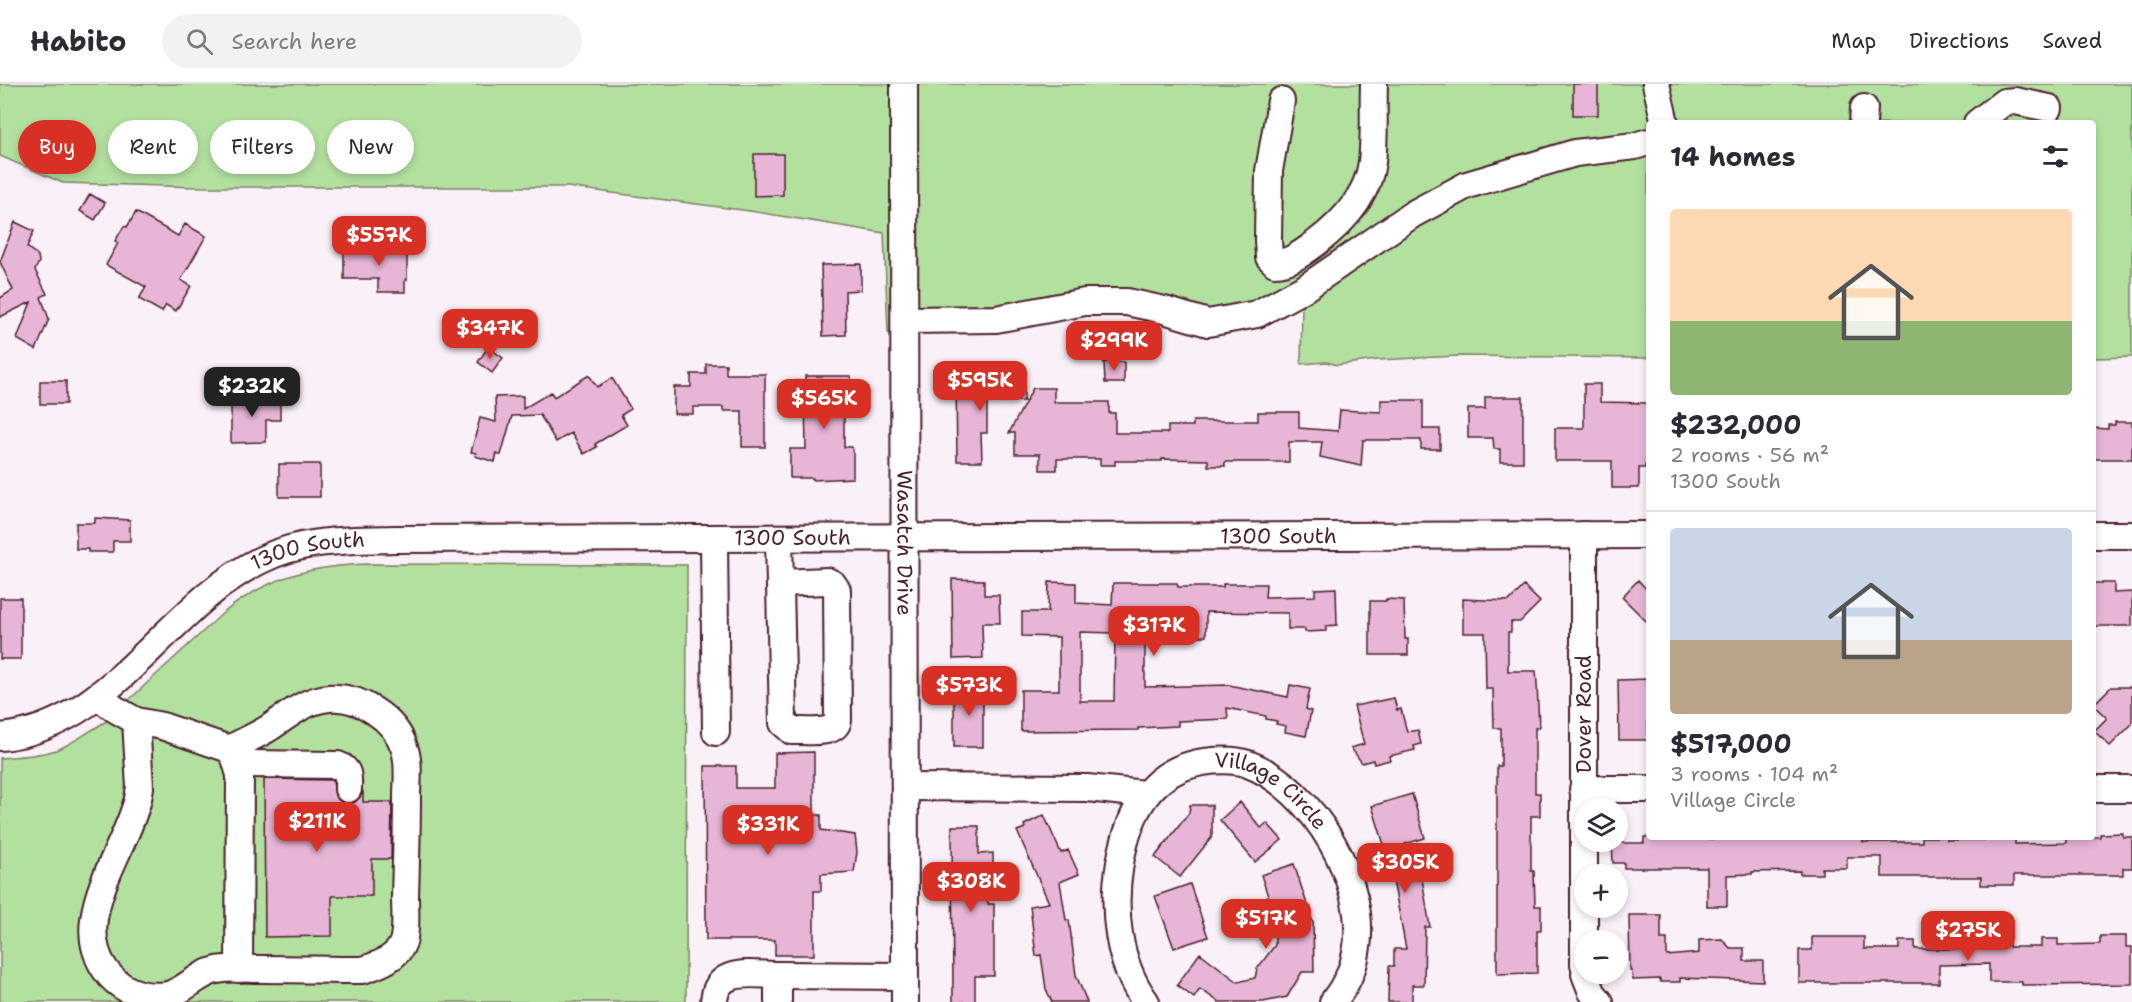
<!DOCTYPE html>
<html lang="en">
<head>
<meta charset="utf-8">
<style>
  body { margin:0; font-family:"Shantell Sans",sans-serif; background:#f2f2f3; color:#2b2b33; height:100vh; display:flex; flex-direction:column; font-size:22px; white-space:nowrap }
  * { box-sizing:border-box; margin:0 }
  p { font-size:20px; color:#7c7c81 }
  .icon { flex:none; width:33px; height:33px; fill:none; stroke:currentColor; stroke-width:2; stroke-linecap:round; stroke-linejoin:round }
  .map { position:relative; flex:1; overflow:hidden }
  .drawer { position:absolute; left:1646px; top:36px; width:450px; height:720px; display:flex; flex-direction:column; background:#fff; border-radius:6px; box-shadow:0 3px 9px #0003 }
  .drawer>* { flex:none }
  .top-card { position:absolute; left:18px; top:36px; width:570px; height:54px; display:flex; gap:12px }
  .tools { position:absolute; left:1574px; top:714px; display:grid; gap:12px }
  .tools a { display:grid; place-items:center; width:54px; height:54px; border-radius:50%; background:#fff; box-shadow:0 3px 9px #0003; font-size:30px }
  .price { position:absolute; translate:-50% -51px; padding:0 14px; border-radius:12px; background:#d93025; color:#fff; font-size:20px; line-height:39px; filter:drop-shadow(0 2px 3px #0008) }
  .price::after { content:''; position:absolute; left:50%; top:36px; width:18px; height:14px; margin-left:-9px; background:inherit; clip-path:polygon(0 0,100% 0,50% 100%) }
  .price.active { background:#222; color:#fff }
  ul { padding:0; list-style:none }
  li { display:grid; align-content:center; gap:12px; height:318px; padding:0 24px }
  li+li { border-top:2px solid #e1e1e2 }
  li span { display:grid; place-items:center; height:186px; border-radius:6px; color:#555 }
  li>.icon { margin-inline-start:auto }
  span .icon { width:108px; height:108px; fill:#fffc; stroke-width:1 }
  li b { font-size:26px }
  h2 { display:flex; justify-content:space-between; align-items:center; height:72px; padding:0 24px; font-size:26px }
  .chip { padding:0 21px; border-radius:27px; background:#fff; box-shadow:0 3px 9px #0003; font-size:21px; line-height:54px }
  .chip.active { background:#d93025; color:#fff }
  header { display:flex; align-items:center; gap:36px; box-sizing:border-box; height:84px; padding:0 30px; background:#fff; border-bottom:2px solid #e1e1e2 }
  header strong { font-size:28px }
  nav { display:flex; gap:33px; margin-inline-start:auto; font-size:21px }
  .search { width:420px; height:54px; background:#f2f2f3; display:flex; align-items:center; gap:15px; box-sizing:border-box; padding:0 21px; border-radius:33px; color:#7c7c81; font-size:22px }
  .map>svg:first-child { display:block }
</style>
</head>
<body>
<header>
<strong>Habito</strong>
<div class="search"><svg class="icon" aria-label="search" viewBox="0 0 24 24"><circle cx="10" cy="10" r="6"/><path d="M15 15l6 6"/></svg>Search here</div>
<nav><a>Map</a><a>Directions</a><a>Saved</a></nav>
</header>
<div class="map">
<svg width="2132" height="918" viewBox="0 0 2132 918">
  <rect width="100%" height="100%" fill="#faf0f7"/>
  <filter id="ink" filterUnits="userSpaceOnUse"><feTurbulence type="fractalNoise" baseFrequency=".0167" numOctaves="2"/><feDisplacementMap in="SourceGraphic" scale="12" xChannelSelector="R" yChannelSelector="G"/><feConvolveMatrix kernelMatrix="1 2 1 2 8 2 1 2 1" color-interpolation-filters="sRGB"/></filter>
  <g filter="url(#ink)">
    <path fill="#b2e09f" stroke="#7e8065" stroke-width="1.5" d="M 0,0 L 2132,0 L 2132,273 L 2093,274 L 2092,39 L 1648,39 L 1648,274 L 1458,272 L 1377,276 L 1337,281 L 1327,278 L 1301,280 L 1302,219 L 1154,233 L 1086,227 L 1062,236 L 1000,246 L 888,249 L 884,149 L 750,127 L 567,103 L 199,103 L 63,99 L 0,72 Z
      M 372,480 L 687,481 L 686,918 L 0,918 L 0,674 C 18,672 39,672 56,666 C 73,660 89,647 105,638 L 223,529 C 269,492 314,481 372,480 Z"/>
    <path fill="#e7b5d5" stroke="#4a1f2b" stroke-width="1.5" fill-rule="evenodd" d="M 1573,0 L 1598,0 L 1598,31 L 1573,31 Z
      M 754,70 L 783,70 L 783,111 L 754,112 Z
      M 90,110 L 105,119 L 95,136 L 80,127 Z
      M 136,128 L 178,152 L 185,140 L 206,152 L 181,196 L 191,202 L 176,227 L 166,221 L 162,228 L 139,215 L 146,203 L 106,181 L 118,159 L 115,157 L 124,142 L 127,143 Z
      M 15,138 L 34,147 L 27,163 L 38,172 L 39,178 L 35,186 L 47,210 L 41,213 L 49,235 L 36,266 L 17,255 L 31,218 L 0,233 L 0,214 L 13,206 L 0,178 Z
      M 367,163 L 407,163 L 407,196 L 405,196 L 405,208 L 378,208 L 378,195 L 344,195 L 344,166 L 367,166 Z
      M 861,180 L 861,206 L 845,207 L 846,251 L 823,252 L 821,181 Z
      M 488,263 L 503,274 L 492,289 L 478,278 Z
      M 1104,278 L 1124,278 L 1124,299 L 1105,299 Z
      M 706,280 L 726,280 L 726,290 L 765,290 L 765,363 L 742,363 L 742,327 L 723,327 L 723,323 L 693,323 L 693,330 L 674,330 L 674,303 L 691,303 L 691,290 L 706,290 Z
      M 589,291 L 597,303 L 612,294 L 631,325 L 621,331 L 627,341 L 595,360 L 597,363 L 584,370 L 571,349 L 556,358 L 540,331 L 512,332 L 501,371 L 497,371 L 497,368 L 495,378 L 475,372 L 476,369 L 471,368 L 480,334 L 496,338 L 495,313 L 523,312 L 523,325 L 551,308 L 554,313 Z
      M 805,292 L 851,292 L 851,327 L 844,327 L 844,363 L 852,363 L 853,366 L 853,394 L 813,396 L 813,394 L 790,394 L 790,365 L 806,365 L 805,313 L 796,313 L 796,297 L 805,297 Z
      M 1003,293 L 1024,293 L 1024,317 L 987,318 L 987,349 L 981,349 L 982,377 L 957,377 L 956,299 L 1003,299 Z
      M 40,297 L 66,297 L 66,320 L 40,320 Z
      M 1584,300 L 1600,300 L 1600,318 L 1648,319 L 1648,381 L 1645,381 L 1645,384 L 1639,384 L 1639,404 L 1612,404 L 1612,377 L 1555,377 L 1555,344 L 1584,344 Z
      M 1033,304 L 1054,304 L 1054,318 L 1109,318 L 1109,329 L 1115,329 L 1115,349 L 1168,349 L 1168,342 L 1193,342 L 1193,337 L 1258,337 L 1258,328 L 1299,328 L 1299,344 L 1338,347 L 1340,326 L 1381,328 L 1381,316 L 1423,316 L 1423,345 L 1440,345 L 1440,365 L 1421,365 L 1421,356 L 1363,356 L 1361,382 L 1320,373 L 1322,358 L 1289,358 L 1289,378 L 1225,378 L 1225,382 L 1208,382 L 1208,376 L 1162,375 L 1162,377 L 1115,377 L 1115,381 L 1100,381 L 1100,375 L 1057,375 L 1057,386 L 1040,386 L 1040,370 L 1015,370 L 1015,349 L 1009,349 Z
      M 1485,313 L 1523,313 L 1523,378 L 1500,378 L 1500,365 L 1494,365 L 1493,354 L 1468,354 L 1468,325 L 1485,325 Z
      M 231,314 L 280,314 L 280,336 L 266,336 L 266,358 L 231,359 Z
      M 2115,338 L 2132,338 L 2132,375 L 2092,375 L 2092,344 L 2108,345 L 2108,341 L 2115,341 Z
      M 279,380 L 320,380 L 320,413 L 279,413 Z
      M 95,434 L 130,436 L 130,457 L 113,457 L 113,468 L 88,468 L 88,465 L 76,465 L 76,439 L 95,439 Z
      M 952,495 L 984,496 L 984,511 L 999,511 L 1000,539 L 982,539 L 983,574 L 953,575 Z
      M 1638,496 L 1648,507 L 1648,539 L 1622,513 Z
      M 1049,498 L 1076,499 L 1076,519 L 1112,521 L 1113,499 L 1177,499 L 1178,503 L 1223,503 L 1223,500 L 1266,500 L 1265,513 L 1315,512 L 1315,505 L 1336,504 L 1337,541 L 1326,542 L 1326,547 L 1305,548 L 1305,545 L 1288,545 L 1288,529 L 1206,528 L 1206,552 L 1145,553 L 1145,603 L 1229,601 L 1288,613 L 1290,601 L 1310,605 L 1306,625 L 1311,627 L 1306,652 L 1285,648 L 1286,642 L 1276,640 L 1277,637 L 1266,635 L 1266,632 L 1227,624 L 1228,635 L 1178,637 L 1178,642 L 1138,644 L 1138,646 L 1021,647 L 1021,606 L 1059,606 L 1059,553 L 1022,552 L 1022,528 L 1048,528 ZM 1080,548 L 1115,549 L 1114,617 L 1080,617 Z
      M 2092,499 L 2114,499 L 2114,509 L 2132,508 L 2132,542 L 2092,542 Z
      M 1524,502 L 1540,518 L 1520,538 L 1511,538 L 1511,548 L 1508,548 L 1508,587 L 1536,587 L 1537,600 L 1539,644 L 1535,644 L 1535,709 L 1540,709 L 1540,732 L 1531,732 L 1531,787 L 1534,787 L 1535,822 L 1541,822 L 1541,846 L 1537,846 L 1537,889 L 1497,890 L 1497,682 L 1501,682 L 1501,644 L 1494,644 L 1493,605 L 1486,605 L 1485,549 L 1463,549 L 1463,515 L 1509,517 Z
      M 0,514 L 21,514 L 21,575 L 0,575 Z
      M 1386,515 L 1404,516 L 1405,555 L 1408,555 L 1408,571 L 1370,571 L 1370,517 L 1386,517 Z
      M 1648,595 L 1648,656 L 1619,656 L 1618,596 Z
      M 983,603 L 983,663 L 954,663 L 954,604 Z
      M 2111,603 L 2132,603 L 2132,640 L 2110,662 L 2094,647 L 2107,634 L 2093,621 Z
      M 1394,614 L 1397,626 L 1401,625 L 1407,648 L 1418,646 L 1421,660 L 1414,662 L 1415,666 L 1389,672 L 1390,676 L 1374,680 L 1373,676 L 1362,679 L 1351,664 L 1364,660 L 1354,622 Z
      M 814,668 L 814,731 L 821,731 L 821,746 L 855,751 L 857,768 L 854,788 L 821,790 L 821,807 L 814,807 L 814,871 L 775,871 L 775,856 L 706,856 L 705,682 L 736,682 L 736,704 L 775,704 L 775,669 Z
      M 264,695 L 333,696 L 335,712 L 341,718 L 347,720 L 355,718 L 360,713 L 363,707 L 363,718 L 392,718 L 391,775 L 372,775 L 372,812 L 332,812 L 332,852 L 265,853 Z
      M 1412,710 L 1425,754 L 1405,760 L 1415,789 L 1421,788 L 1430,843 L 1425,843 L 1424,901 L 1412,901 L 1412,918 L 1388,918 L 1389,882 L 1394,882 L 1394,865 L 1406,865 L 1390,780 L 1372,722 Z
      M 1240,718 L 1261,744 L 1267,739 L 1282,756 L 1255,778 L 1220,736 Z
      M 1190,721 L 1212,721 L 1212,753 L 1180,793 L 1155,773 L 1189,729 Z
      M 1044,731 L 1061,769 L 1068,766 L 1079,790 L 1060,798 L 1066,836 L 1069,836 L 1076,891 L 1087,918 L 1052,918 L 1046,905 L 1041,871 L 1036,872 L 1030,822 L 1049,819 L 1017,747 L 1025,744 L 1024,741 Z
      M 952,742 L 979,742 L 979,770 L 993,769 L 993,791 L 988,791 L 988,820 L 994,820 L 994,892 L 975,892 L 975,918 L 953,918 Z
      M 2123,749 L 2123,753 L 2132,753 L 2132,784 L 2123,784 L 2123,791 L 2014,791 L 2014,801 L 1981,801 L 1981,793 L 1882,793 L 1882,773 L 1847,773 L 1847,784 L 1822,784 L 1822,790 L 1800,790 L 1800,787 L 1752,788 L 1752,790 L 1727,791 L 1727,822 L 1707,822 L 1707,784 L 1624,784 L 1624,779 L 1613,779 L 1612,759 L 1644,759 L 1644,753 L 1702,753 L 1702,755 L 1863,753 L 1863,758 L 1922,758 L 1922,753 L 1947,753 L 1947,756 L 1994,756 L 1994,753 L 2015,753 L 2015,760 L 2066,759 L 2066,753 L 2100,753 L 2100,750 Z
      M 1294,780 L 1313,839 L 1314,888 L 1302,888 L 1287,913 L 1263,918 L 1219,918 L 1200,905 L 1194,914 L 1177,901 L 1200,869 L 1238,898 L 1255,894 L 1257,885 L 1275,861 L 1275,851 L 1281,851 L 1261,791 Z
      M 1190,800 L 1208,853 L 1174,864 L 1155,812 Z
      M 1629,831 L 1661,831 L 1661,855 L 1667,855 L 1667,872 L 1699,869 L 1699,856 L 1722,855 L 1730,864 L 1744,864 L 1744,877 L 1763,877 L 1763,897 L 1680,894 L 1680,898 L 1660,898 L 1660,895 L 1633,896 L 1632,887 L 1630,887 Z
      M 1964,852 L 2009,852 L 2009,863 L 2041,863 L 2041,855 L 2058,855 L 2058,861 L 2100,860 L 2100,852 L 2126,852 L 2126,863 L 2132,863 L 2132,900 L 2022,901 L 2022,898 L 1989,898 L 1989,880 L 1939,881 L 1939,899 L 1799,899 L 1799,866 L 1812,866 L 1812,853 L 1864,853 L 1864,865 L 1899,865 L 1899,857 L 1915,857 L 1915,865 L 1964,865 Z"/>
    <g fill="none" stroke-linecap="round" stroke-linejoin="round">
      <g stroke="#4a1f2b" stroke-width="30">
        <g id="minor">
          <path id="s1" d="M 904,0 L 905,918"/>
          <path d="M 1656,0 L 1665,39"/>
          <path d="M 1281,17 L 1269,87 L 1268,156 L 1269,173 L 1275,179 C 1290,179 1304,168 1316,159 C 1341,140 1368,113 1372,78 C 1375,53 1373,25 1374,0"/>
          <path d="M 1863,39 L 1864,24"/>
          <path d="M 1977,39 L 2004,18 L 2015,17 L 2049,24"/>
          <path d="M 905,236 L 996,235 L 1085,218 L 1127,218 L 1164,226 L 1208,239 L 1257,230 L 1305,204 L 1413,130 L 1467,101 L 1575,69 L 1635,62 L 1648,58"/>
          <path d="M 2092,451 L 2132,451"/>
          <path d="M 714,455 L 716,648"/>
          <path d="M 779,455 L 783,639 L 792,647 C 805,646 835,652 838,636 L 837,506 L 833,500 L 827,497 L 780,499"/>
          <path d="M 98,612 L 115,625 L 136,637 L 162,642 L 229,665 L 235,674 L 240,691 L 239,885"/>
          <path d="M 136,637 L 140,703 L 138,715 C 127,756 100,793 94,835 C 88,879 119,918 168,911 C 186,906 199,889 217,886 C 231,883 248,885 263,885 C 296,885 330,886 363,886 C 378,881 398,874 403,858 C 407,845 405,827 405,813 C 406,780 407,746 407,713 C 407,697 410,678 404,663 C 395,635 359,611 329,614 C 305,616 289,631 269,644 C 256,652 242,658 229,665"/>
          <path id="s2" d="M 0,653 C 111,644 167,521 261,476 C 303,455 350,456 395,455 L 1648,451"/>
          <path d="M 237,680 L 338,681 C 350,685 348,695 348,705"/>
          <path d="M 905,703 L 1087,704 L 1145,710"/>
          <path d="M 1583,705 L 1648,705"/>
          <path d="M 2092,705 L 2132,705"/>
          <path d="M 1584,880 L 1584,451"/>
          <path d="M 1585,890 L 1592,908 L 1600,918"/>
          <path d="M 778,891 L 905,892"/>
          <path d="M 714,918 C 716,882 752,891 778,891 L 778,918"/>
          <path id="s3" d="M 1146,918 C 1117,879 1112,825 1120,779 C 1129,729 1149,687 1203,678 C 1217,676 1234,675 1248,680 C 1313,704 1370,801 1356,869 C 1353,887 1344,904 1333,918"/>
        </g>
      </g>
      <use href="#minor" stroke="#fff" stroke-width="26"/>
    </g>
  </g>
  <g text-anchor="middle" stroke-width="5" stroke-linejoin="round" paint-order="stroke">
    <g font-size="21" fill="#4a1f2b" stroke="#fff">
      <text dy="7" stroke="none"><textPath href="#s2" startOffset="1341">1300 South</textPath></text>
      <text dy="7" stroke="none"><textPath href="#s2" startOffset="855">1300 South</textPath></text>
      <text dy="7" stroke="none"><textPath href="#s1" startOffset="459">Wasatch Drive</textPath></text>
      <text dy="7" stroke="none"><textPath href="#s2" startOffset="369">1300 South</textPath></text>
      <text transform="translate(1584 630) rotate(-90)" y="7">Dover Road</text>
      <text dy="7" stroke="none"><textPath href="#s3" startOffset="364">Village Circle</textPath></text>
    </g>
  </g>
</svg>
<div class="tools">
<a><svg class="icon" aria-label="layers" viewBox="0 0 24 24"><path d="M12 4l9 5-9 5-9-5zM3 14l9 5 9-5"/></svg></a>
<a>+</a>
<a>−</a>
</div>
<b class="price" style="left:379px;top:183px">$557K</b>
<b class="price" style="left:490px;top:276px">$347K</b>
<b class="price" style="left:1114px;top:288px">$299K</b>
<b class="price" style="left:980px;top:328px">$595K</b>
<b class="price active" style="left:252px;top:334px">$232K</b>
<b class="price" style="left:824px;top:346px">$565K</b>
<b class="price" style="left:1154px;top:573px">$317K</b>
<b class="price" style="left:969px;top:633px">$573K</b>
<b class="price" style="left:317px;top:769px">$211K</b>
<b class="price" style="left:768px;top:772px">$331K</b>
<b class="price" style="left:1405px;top:810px">$305K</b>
<b class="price" style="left:971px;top:829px">$308K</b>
<b class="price" style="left:1266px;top:866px">$517K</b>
<b class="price" style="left:1968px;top:878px">$275K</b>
<div class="top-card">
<a class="chip active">Buy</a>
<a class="chip">Rent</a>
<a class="chip">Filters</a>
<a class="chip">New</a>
</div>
<section class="drawer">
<h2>14 homes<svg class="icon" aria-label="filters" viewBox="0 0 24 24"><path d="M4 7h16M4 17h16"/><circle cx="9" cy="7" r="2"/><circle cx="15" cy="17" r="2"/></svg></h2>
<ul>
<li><span style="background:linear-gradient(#ffd9b3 60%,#8fb573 0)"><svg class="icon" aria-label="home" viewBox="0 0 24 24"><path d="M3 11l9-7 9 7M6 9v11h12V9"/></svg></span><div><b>$232,000</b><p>2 rooms · 56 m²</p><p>1300 South</p></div></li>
<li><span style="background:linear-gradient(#c9d6e8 60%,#b9a48a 0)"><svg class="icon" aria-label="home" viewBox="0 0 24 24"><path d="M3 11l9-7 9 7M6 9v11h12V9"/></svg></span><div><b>$517,000</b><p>3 rooms · 104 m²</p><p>Village Circle</p></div></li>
</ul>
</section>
</div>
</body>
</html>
